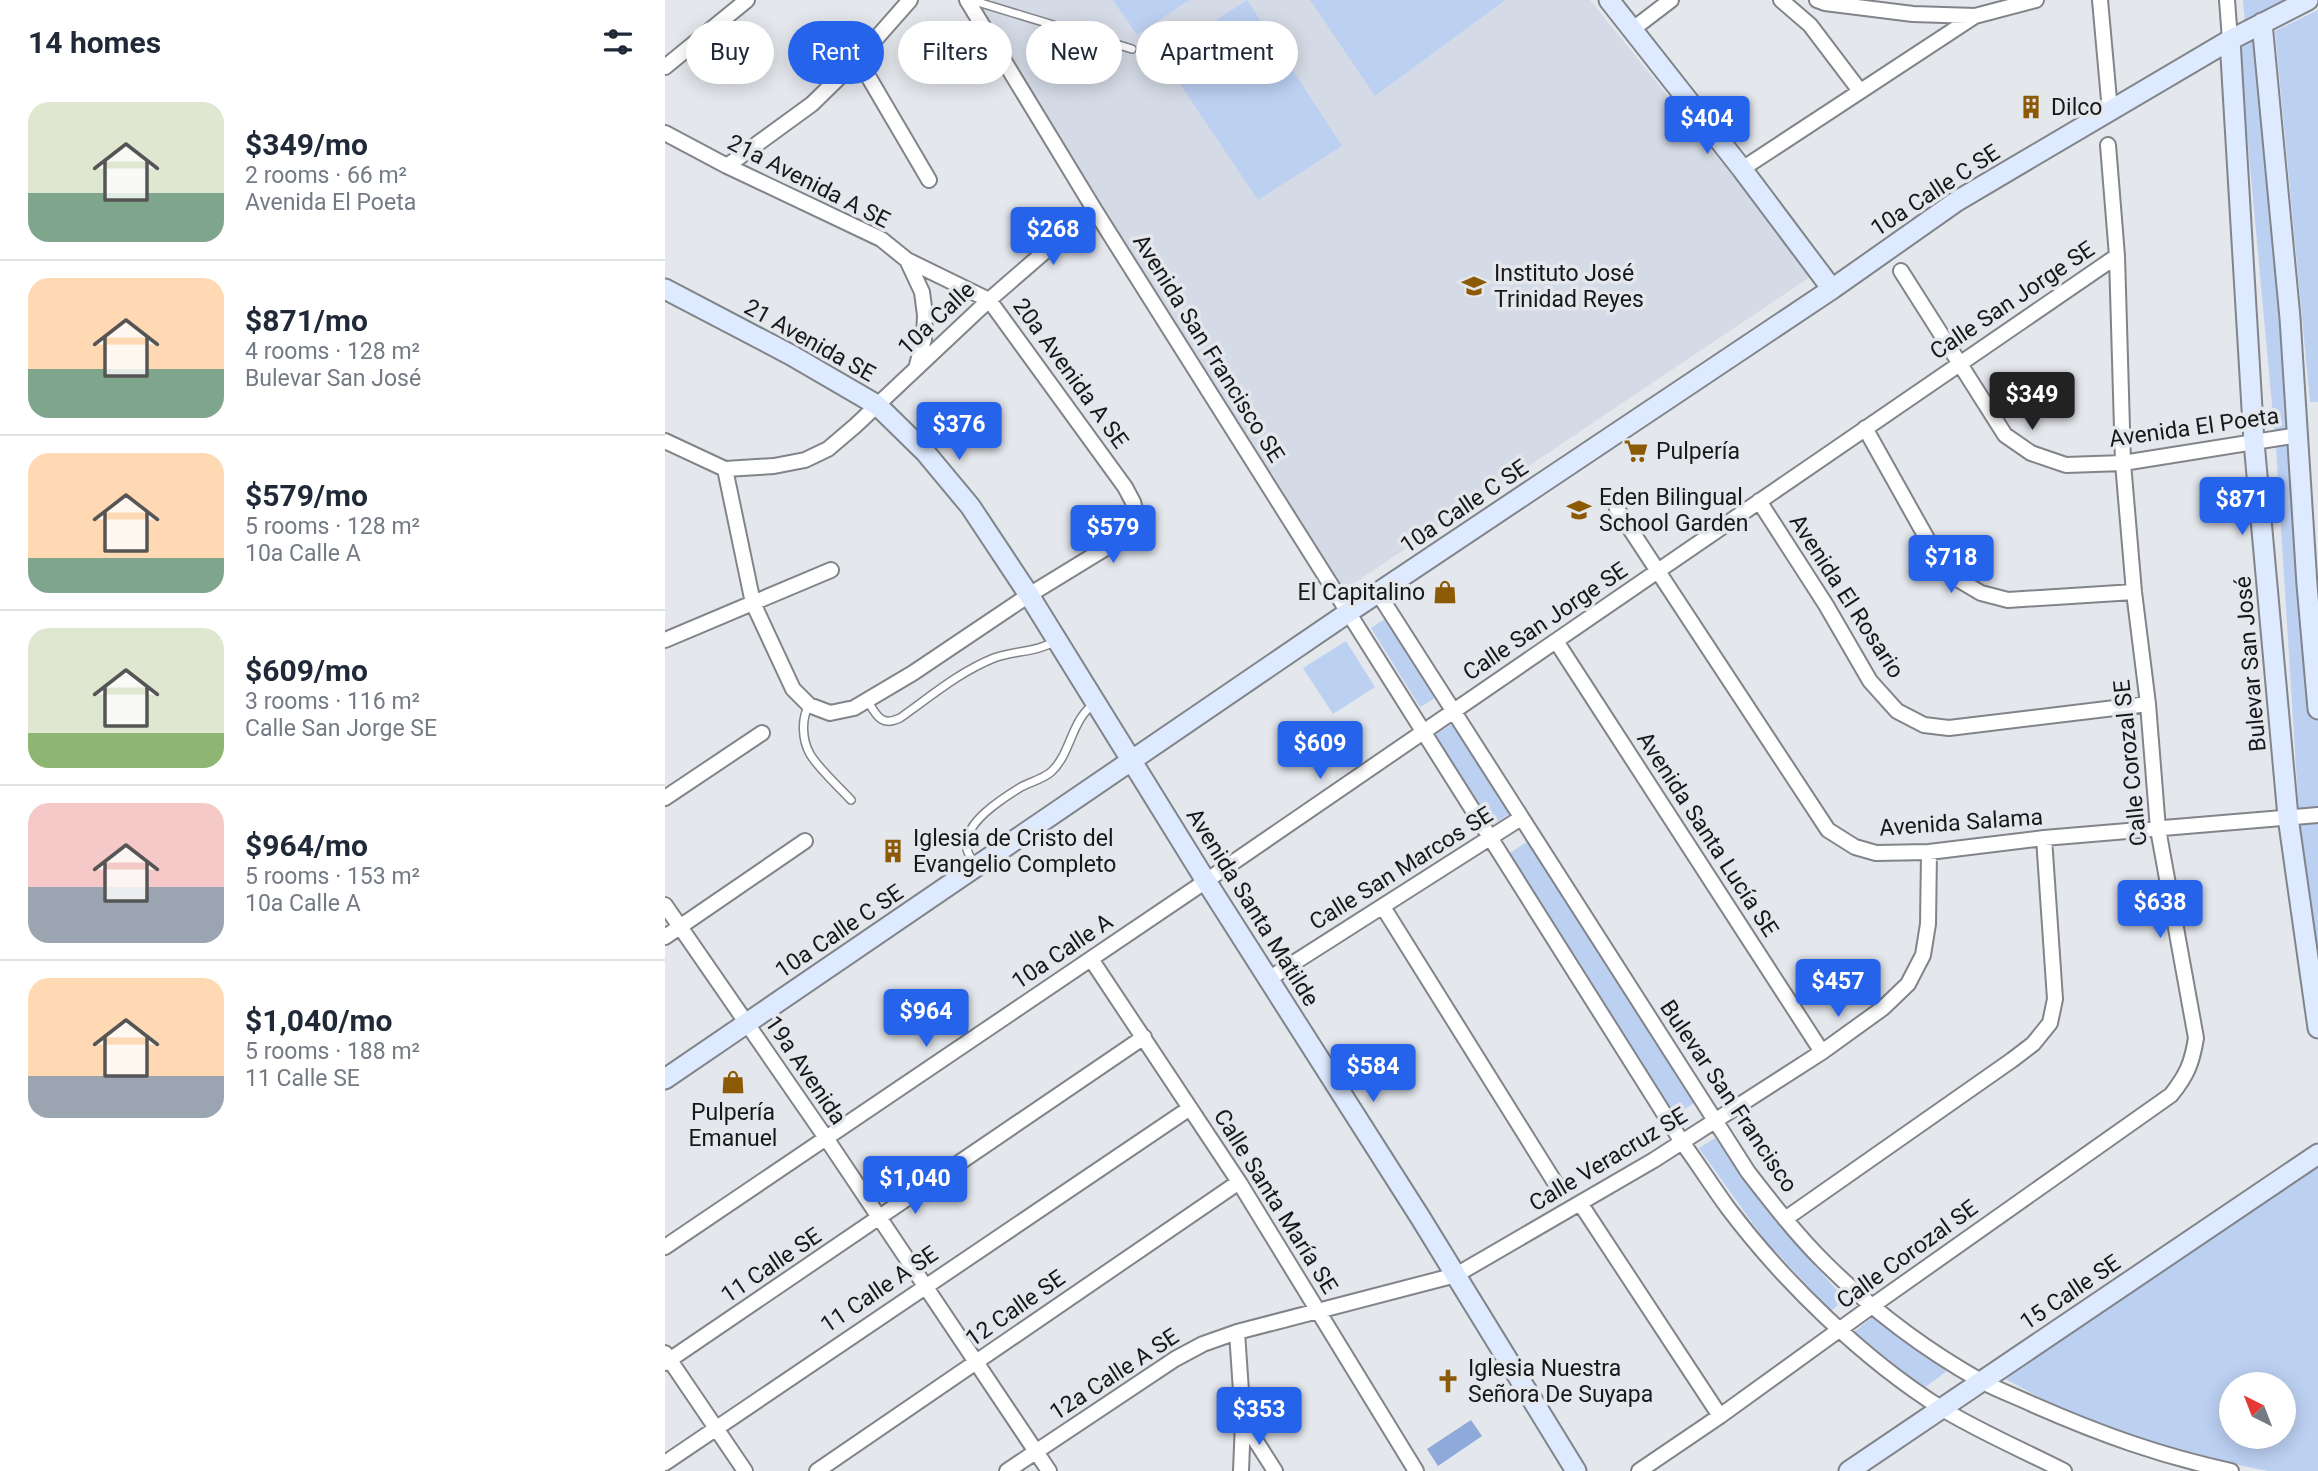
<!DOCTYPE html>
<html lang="en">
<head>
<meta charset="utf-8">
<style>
  body { margin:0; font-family:Roboto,sans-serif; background:#f2f2f3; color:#1f2937; height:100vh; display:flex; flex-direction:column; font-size:26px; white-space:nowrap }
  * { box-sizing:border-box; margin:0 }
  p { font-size:23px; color:#747a83 }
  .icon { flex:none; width:38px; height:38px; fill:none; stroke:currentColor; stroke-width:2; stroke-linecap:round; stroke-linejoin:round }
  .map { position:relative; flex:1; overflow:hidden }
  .details { display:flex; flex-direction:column; background:#fff; width:665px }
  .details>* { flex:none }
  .banner { position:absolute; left:21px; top:21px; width:665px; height:63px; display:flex; gap:14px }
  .needle { width:46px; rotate:318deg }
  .controls { position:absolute; left:1554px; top:1372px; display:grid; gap:14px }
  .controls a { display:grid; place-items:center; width:77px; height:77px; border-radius:50%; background:#fff; box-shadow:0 4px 18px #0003; font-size:35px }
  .price { position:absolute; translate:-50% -60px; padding:0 16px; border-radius:7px; background:#2563eb; color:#fff; font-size:23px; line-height:46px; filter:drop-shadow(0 2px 4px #0008) }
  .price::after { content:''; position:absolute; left:50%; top:42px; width:21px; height:16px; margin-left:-10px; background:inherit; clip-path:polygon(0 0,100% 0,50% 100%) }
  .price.current { background:#222; color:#fff }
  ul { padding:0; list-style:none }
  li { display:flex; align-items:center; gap:21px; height:175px; padding:0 28px }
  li+li { border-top:2px solid #e0e1e3 }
  li span { display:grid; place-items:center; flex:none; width:196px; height:140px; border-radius:21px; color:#555 }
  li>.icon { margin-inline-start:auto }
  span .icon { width:84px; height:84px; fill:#fffc; stroke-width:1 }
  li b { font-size:30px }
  h2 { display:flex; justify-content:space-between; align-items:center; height:84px; padding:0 28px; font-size:30px }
  .pill { padding:0 24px; border-radius:32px; background:#fff; box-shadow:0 4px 18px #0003; font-size:24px; line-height:63px }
  .pill.current { background:#2563eb; color:#fff }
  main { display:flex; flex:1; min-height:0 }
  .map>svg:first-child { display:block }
</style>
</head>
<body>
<main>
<section class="details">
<h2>14 homes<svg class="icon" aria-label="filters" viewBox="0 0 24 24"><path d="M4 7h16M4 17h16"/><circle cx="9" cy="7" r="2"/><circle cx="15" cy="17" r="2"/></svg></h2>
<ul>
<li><span style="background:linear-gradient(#dfe7d0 65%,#7fa58c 0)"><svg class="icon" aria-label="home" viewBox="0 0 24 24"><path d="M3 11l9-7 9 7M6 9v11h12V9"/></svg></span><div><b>$349/mo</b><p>2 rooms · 66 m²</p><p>Avenida El Poeta</p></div></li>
<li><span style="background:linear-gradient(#ffd9b3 65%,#7fa58c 0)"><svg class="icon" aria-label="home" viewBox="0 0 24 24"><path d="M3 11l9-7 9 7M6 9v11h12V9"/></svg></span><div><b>$871/mo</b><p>4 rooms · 128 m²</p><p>Bulevar San José</p></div></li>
<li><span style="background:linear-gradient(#ffd9b3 75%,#7fa58c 0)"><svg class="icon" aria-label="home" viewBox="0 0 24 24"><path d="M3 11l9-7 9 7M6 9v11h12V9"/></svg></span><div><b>$579/mo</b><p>5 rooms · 128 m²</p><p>10a Calle A</p></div></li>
<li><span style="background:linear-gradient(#dfe7d0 75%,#8fb573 0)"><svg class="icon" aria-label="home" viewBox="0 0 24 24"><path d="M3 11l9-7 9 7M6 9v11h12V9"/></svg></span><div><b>$609/mo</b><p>3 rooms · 116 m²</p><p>Calle San Jorge SE</p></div></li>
<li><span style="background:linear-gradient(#f6c9c9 60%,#9aa5b1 0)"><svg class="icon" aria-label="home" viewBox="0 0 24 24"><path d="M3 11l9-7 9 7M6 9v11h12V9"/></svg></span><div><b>$964/mo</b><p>5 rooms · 153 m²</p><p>10a Calle A</p></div></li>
<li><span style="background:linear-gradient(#ffd9b3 70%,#9aa5b1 0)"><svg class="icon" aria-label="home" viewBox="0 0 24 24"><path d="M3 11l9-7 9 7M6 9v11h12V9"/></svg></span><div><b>$1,040/mo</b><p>5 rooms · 188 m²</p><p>11 Calle SE</p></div></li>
</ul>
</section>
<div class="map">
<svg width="1653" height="1471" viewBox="0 0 1653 1471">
  <rect width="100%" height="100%" fill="#e4e7ec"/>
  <path fill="#d4dbe6" d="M 328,0 L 925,0 L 1148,275 L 676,592 L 316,9 Z"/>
  <path fill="#bcd0f2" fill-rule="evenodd" d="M 448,0 L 524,0 L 472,35 Z
    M 582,0 L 677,146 L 593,200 L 496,56 Z
    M 645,0 L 840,0 L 710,96 Z
    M 1578,0 L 1626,0 L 1580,23 Z
    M 1653,10 L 1653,402 L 1645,402 L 1610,31 Z
    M 1597,23 L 1653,625 L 1653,957 L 1634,815 L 1611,448 L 1573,36 Z
    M 723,617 L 772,697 L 755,707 L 706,628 Z
    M 681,641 L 710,687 L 668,714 L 638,668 Z
    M 789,723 L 846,813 L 827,825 L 770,735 Z
    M 863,841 L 1029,1103 L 1010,1115 L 845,853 Z
    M 1050,1138 L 1114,1226 L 1180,1299 L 1166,1311 L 1098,1238 L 1034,1148 Z
    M 1653,1160 L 1653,1471 L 1603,1471 L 1507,1451 L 1416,1420 L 1335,1376 ZM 1566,1384 L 1619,1384 L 1619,1437 L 1566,1437 Z
    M 1209,1316 L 1282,1371 L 1259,1388 L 1189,1332 Z"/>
  <path fill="#8daada" d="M 806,1420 L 817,1436 L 773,1466 L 762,1449 Z"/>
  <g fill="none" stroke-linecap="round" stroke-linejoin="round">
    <g stroke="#818489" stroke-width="10">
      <path id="lane" d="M 306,0 L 467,49
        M 202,700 C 212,716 216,727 235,718 C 265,697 294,672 329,658 C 350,650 372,653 392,640
        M 144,705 C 136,719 137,740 145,754 C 153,768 175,788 186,800
        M 309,864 C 307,860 303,854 302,849 C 296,824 338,798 356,787 C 365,782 378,779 386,772 C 406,754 406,720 429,704"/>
    </g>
    <g stroke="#818489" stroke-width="18">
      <path id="street" d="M 302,0 L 429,209 L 1017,1142 C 1033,1164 1047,1186 1063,1208 C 1118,1281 1198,1359 1276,1408 C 1313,1431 1360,1451 1399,1471
        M 1116,0 L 1145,25 L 1195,91
        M 1152,0 L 1160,3 L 1248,14 L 1310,16 L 1371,0
        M 1435,0 L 1445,111
        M 1562,0 L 1565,40
        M 968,29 L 1006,0
        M 193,59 L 264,180
        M 0,67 L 82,0
        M 0,133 L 62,166 L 216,239 L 242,260 L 257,292 L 260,315 L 259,339 L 252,365
        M 62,166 L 147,104 L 193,59 L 245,0
        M 1077,169 L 1310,16
        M 1236,271 L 1340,435 L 1366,453 L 1401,465 L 1458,463 L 1633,435
        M 1200,428 L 1270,553 L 1294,580 L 1316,593 L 1343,600 L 1469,592
        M 0,441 L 60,469 L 109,466 L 140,460 L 163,449 L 190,426 L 324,300 L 429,209
        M 60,469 L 88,603 L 128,689 L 144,705 L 165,713 L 189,708 L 248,673 L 364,595 L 449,543 L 464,530 L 472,516 L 468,502 L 460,487 L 324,300 L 242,260
        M 1094,501 L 1161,605 L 1205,681 L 1232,711 L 1259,725 L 1284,728 L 1483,704
        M 952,509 L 1163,830 L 1190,847 L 1211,853 L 1264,852 L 1379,838 L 1653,815
        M 713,593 L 1083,1172 C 1107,1203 1131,1234 1159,1262 C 1205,1308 1259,1349 1316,1381 C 1333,1390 1352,1397 1369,1405 C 1435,1434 1496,1456 1566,1471
        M 0,640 L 166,570
        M 891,641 L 1157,1052
        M 0,798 L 97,733
        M 0,905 L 161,1138 L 384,1471
        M 718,907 L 894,1189
        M 0,937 L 140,841
        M 426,959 L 574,1182 L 751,1471
        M 605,978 L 856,818
        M 915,1203 L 1055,1416
        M 1120,1219 L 1347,1060 L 1368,1044 L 1385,1023 L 1390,999 L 1379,838
        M 0,1247 L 541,881 L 1452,256
        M 572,1332 L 578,1421 L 610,1471
        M 0,1353 L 80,1471
        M 0,1363 L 479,1037
        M 0,1463 L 525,1108
        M 152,1471 L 574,1182
        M 342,1471 L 510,1359 L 538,1344 L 572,1332 L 791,1275 L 989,1160 L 1157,1052 L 1218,1008 L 1243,984 L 1258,955 L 1263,924 L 1264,852
        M 576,1471 L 578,1421
        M 974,1471 L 1055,1416 L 1207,1306 L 1506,1095 C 1522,1075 1527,1063 1531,1038 L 1493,829 L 1483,704 L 1469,592 L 1458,463 L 1452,256 L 1443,145"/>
    </g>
    <g stroke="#818489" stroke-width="23">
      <path id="secondary" d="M 944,0 L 1077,169 L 1167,289
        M 1597,23 L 1625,318 L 1642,585 L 1653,709
        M 1565,40 L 1589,442 L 1623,817 L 1653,1028
        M 0,289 L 126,355 L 212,405 L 260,452 L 305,506 L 364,595 L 541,881 L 755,1217 L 911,1471
        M 0,1079 L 684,612 L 1167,289 L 1292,201 L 1565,40 L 1643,0
        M 1184,1471 L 1653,1154"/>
    </g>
    <use href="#lane" stroke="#fff" stroke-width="7"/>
    <use href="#street" stroke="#fff" stroke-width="14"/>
    <use href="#secondary" stroke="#deeaff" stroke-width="19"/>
  </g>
  <defs>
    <g id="building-bare" transform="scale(1.89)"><path d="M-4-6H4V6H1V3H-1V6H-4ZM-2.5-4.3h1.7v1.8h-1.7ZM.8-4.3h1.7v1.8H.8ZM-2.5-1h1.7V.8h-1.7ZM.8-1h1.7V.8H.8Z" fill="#8c5a04" stroke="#e4e7ec" stroke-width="2.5" paint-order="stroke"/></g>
    <g id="university-bare" transform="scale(1.89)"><path d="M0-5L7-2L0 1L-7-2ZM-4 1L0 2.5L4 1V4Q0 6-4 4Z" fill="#8c5a04" stroke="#e4e7ec" stroke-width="2.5" paint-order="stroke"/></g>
    <g id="supermarket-bare" transform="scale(1.89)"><path d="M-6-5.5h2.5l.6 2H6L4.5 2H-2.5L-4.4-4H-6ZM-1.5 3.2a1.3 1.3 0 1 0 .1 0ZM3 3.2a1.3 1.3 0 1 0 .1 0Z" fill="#8c5a04" stroke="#e4e7ec" stroke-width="2.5" paint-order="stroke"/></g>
    <g id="school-bare" transform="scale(1.89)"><path d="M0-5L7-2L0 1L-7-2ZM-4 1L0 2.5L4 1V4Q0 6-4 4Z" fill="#8c5a04" stroke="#e4e7ec" stroke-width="2.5" paint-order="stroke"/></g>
    <g id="shop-bare" transform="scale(1.89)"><path d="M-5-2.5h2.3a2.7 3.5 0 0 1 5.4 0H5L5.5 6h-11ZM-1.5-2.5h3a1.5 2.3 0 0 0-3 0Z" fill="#8c5a04" stroke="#e4e7ec" stroke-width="2.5" paint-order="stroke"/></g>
    <g id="church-bare" transform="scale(1.89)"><path d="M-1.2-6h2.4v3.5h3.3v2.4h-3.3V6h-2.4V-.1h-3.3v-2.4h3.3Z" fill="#8c5a04" stroke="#e4e7ec" stroke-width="2.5" paint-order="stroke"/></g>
  </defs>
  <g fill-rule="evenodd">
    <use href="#building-bare" x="1366" y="107"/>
    <use href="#university-bare" x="809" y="286"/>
    <use href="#supermarket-bare" x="971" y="451"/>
    <use href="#school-bare" x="914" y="510"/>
    <use href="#shop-bare" x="780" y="592"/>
    <use href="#building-bare" x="228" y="851"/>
    <use href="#shop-bare" x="68" y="1082"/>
    <use href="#church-bare" x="783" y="1381"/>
  </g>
  <g text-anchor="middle" stroke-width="7" stroke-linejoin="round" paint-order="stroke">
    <g font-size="23" fill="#17181a" stroke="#e4e7ec" text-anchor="start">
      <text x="1386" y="115">Dilco</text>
      <text x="829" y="281">Instituto José<tspan x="829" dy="26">Trinidad Reyes</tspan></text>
      <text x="991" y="459">Pulpería</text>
      <text x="934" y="505">Eden Bilingual<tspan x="934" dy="26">School Garden</tspan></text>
      <text x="760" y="600" text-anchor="end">El Capitalino</text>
      <text x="248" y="846">Iglesia de Cristo del<tspan x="248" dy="26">Evangelio Completo</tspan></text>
      <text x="68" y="1120" text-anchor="middle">Pulpería<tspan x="68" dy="26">Emanuel</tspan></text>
      <text x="803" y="1376">Iglesia Nuestra<tspan x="803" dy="26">Señora De Suyapa</tspan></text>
    </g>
    <g font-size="23" fill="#17181a" stroke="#e4e7ec">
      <text transform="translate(144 181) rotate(27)" y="8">21a Avenida A SE</text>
      <text transform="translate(1270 190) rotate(-33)" y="8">10a Calle C SE</text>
      <text transform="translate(1347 300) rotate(-34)" y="8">Calle San Jorge SE</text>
      <text transform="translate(271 318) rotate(-43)" y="8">10a Calle</text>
      <text transform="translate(145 340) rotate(29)" y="8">21 Avenida SE</text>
      <text transform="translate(544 348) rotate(58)" y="8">Avenida San Francisco SE</text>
      <text transform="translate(406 373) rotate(54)" y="8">20a Avenida A SE</text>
      <text transform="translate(1529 427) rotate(-8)" y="8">Avenida El Poeta</text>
      <text transform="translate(799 506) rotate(-34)" y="8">10a Calle C SE</text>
      <text transform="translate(1182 596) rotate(57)" y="8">Avenida El Rosario</text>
      <text transform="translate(880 621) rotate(-34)" y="8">Calle San Jorge SE</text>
      <text transform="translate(1585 664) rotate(-95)" y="8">Bulevar San José</text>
      <text transform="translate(1465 763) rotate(-96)" y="8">Calle Corozal SE</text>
      <text transform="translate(1296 822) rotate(-4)" y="8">Avenida Salama</text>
      <text transform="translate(1043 834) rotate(57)" y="8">Avenida Santa Lucía SE</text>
      <text transform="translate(736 868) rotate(-32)" y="8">Calle San Marcos SE</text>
      <text transform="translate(588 907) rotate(58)" y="8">Avenida Santa Matilde</text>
      <text transform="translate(174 931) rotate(-34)" y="8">10a Calle C SE</text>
      <text transform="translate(397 951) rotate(-34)" y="8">10a Calle A</text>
      <text transform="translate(141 1070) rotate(56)" y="8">19a Avenida</text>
      <text transform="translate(1064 1096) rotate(56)" y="8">Bulevar San Francisco</text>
      <text transform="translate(943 1159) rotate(-31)" y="8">Calle Veracruz SE</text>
      <text transform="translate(611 1201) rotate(58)" y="8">Calle Santa María SE</text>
      <text transform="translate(1242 1254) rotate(-36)" y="8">Calle Corozal SE</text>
      <text transform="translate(106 1265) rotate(-34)" y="8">11 Calle SE</text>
      <text transform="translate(214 1289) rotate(-34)" y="8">11 Calle A SE</text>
      <text transform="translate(1405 1292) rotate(-34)" y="8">15 Calle SE</text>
      <text transform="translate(350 1308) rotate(-35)" y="8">12 Calle SE</text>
      <text transform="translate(449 1374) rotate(-33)" y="8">12a Calle A SE</text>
    </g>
  </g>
</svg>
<div class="controls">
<a><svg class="needle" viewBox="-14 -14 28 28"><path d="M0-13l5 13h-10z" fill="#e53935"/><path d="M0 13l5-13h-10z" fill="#747a83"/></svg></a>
</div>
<b class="price" style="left:1042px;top:156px">$404</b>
<b class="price" style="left:388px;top:267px">$268</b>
<b class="price current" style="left:1367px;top:432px">$349</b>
<b class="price" style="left:294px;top:462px">$376</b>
<b class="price" style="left:1577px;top:537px">$871</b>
<b class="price" style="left:448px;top:565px">$579</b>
<b class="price" style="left:1286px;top:595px">$718</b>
<b class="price" style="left:655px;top:781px">$609</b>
<b class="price" style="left:1495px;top:940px">$638</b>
<b class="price" style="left:1173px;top:1019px">$457</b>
<b class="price" style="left:261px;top:1049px">$964</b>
<b class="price" style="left:708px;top:1104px">$584</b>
<b class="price" style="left:250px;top:1216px">$1,040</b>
<b class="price" style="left:594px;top:1447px">$353</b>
<div class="banner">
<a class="pill">Buy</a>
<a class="pill current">Rent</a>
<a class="pill">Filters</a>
<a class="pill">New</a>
<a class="pill">Apartment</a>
</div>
</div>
</main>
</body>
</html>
